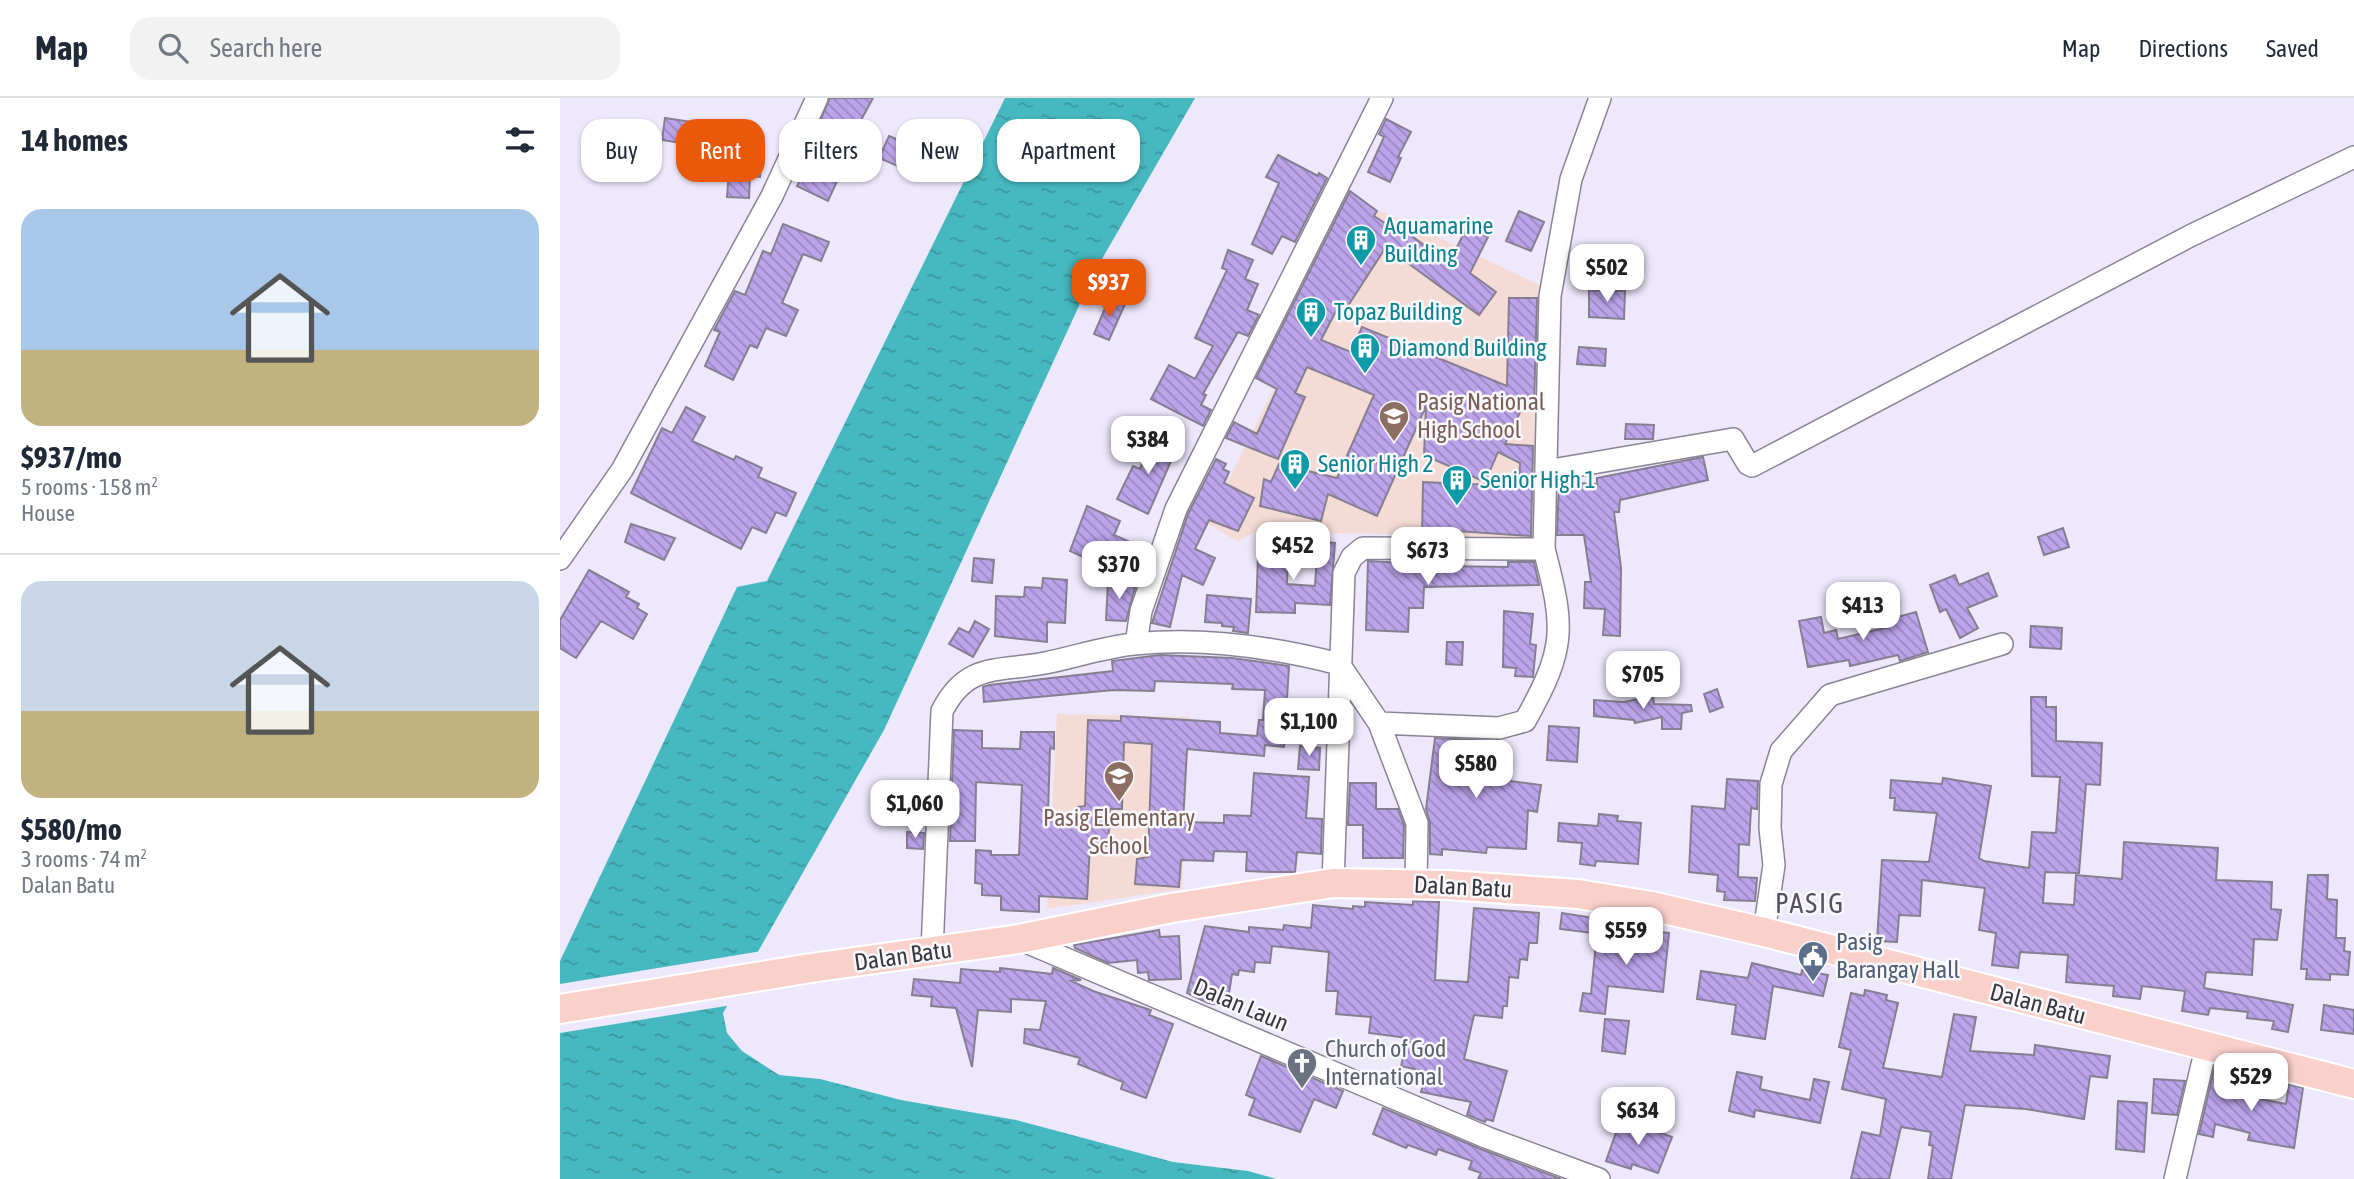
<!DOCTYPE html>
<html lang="en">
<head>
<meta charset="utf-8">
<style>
  body { margin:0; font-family:"Asap Condensed",sans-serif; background:#f2f2f3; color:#1f2937; height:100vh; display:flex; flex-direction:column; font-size:26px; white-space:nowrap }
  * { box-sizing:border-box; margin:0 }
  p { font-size:23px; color:#747a83 }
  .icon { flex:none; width:38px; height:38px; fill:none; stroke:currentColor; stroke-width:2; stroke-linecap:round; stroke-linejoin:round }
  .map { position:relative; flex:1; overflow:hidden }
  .side { display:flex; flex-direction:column; background:#fff; width:560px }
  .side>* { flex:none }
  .guide { position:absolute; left:21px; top:21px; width:665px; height:63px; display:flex; gap:14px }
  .price { position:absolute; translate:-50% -60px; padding:0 16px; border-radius:14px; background:#fff; color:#222; font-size:23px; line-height:46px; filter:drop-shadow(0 2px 4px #0008) }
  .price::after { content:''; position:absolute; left:50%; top:42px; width:21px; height:16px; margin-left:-10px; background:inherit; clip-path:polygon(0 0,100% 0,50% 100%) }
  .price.selected { background:#ea580c; color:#fff }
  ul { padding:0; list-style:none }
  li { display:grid; align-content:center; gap:14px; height:371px; padding:0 21px }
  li+li { border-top:2px solid #e0e1e3 }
  li span { display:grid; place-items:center; height:217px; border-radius:21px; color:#555 }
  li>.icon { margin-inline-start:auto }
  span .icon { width:126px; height:126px; fill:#fffc; stroke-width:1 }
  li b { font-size:30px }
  h2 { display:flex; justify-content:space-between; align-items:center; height:84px; padding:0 21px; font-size:30px }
  .chip { padding:0 24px; border-radius:21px; background:#fff; box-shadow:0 2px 5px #0004; font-size:24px; line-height:63px }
  .chip.selected { background:#ea580c; color:#fff }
  header { display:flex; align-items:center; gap:42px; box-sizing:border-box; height:98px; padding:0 35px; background:#fff; border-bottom:2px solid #e0e1e3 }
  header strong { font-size:33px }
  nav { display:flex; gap:38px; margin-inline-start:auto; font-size:24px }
  .search { width:490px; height:63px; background:#f2f2f3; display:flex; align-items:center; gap:18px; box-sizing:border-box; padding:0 24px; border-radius:21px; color:#747a83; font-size:26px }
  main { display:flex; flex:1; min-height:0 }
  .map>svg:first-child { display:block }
</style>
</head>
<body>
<header>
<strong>Map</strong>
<div class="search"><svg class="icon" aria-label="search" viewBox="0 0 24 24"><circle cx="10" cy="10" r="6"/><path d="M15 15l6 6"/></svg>Search here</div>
<nav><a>Map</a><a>Directions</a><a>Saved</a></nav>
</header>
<main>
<section class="side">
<h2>14 homes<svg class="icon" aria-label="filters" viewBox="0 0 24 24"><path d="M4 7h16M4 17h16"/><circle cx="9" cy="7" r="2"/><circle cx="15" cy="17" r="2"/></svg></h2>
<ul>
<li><span style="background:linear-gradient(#a9c7e8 65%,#c2b280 0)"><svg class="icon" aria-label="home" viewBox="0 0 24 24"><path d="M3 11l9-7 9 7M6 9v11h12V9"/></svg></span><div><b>$937/mo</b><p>5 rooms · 158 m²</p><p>House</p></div></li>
<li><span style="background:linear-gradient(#c9d6e8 60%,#c2b280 0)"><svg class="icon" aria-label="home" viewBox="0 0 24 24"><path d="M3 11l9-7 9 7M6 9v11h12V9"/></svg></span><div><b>$580/mo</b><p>3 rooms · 74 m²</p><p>Dalan Batu</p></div></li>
</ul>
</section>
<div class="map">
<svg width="1794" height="1081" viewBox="0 0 1794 1081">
  <defs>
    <pattern id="water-ripples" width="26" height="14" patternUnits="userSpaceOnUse" patternTransform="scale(1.75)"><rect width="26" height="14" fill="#46b8bf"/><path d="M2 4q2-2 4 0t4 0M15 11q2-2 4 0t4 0" fill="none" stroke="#3b969d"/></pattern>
    <pattern id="building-back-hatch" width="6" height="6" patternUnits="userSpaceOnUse" patternTransform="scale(1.75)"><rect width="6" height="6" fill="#bca4ea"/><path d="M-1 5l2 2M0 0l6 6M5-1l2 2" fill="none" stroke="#9a86bf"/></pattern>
  </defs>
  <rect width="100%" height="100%" fill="#eee8fc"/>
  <path fill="#f5dbd6" d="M 820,112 L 986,190 L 977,440 L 696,433 L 678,444 L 647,425 L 746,226 Z
    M 497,616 L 630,619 L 622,791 L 487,811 Z"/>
  <path fill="url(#water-ripples)" d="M 445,0 L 635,0 L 535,173 L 324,632 L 163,915 L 167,935 L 182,953 L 219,977 L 260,981 L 341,1002 L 456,1022 L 613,1064 L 688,1073 L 716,1081 L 0,1081 L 0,863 L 177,489 L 207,483 Z"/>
  <path fill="#eee8fc" d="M 202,853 L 172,907 L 0,935 L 0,886 Z"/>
  <path fill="url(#building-back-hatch)" stroke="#857f91" stroke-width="2" d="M 270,0 L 313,0 L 287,48 L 282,45 L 269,74 L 279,79 L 268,103 L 237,88 L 250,62 L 244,59 Z
    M 105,20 L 139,25 L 137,42 L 165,46 L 168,23 L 192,26 L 189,52 L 202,53 L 200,79 L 190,78 L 189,100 L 167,99 L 169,73 L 158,72 L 159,67 L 119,61 L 121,45 L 102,42 Z
    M 826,21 L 851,34 L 838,59 L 841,60 L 830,84 L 808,74 L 824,39 L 819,36 Z
    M 329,38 L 357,50 L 347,72 L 319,60 Z
    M 718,57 L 758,78 L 759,75 L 767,80 L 735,144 L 722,138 L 712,156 L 692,146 L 719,85 L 706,79 Z
    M 790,93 L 817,113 L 814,118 L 840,135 L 842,131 L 889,165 L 907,129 L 928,139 L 910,175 L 936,194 L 919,217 L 826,149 L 782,217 L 776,213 L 761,242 L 791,254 L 802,229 L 947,288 L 949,200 L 977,200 L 974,310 L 962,310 L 945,346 L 973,348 L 971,438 L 882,432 L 882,437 L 862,437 L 863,384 L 959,388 L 960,365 L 938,354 L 925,384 L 864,357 L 866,308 L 817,418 L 768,396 L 761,423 L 700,408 L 704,381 L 711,384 L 719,366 L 777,380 L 814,297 L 747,269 L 735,295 L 745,299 L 718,361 L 666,340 L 674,324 L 697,336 L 717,291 L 696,280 Z
    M 959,113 L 984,124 L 971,153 L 946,143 Z
    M 223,126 L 269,144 L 261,163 L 243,156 L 222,205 L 238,212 L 226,238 L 206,230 L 197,250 L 190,247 L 173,282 L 145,268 L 160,234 L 154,232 L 175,193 L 185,197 L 203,153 L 211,156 Z
    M 668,152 L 693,162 L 685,181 L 698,186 L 687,212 L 699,217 L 688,238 L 678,234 L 643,296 L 646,297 L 641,307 L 651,312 L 643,328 L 591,301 L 609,267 L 635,281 L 653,248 L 635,240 L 667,172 L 662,170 Z
    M 1029,192 L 1065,193 L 1064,221 L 1029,219 Z
    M 549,201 L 565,206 L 549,242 L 534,236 Z
    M 1019,249 L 1046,251 L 1045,268 L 1017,266 Z
    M 126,309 L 145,319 L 132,343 L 174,362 L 176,358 L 202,370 L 198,379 L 236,395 L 226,418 L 216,414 L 206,435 L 192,429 L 181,451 L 71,395 L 102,330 L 112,335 Z
    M 1066,326 L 1094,327 L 1093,341 L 1065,341 Z
    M 594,337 L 618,347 L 588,416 L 557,401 L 573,368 L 580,371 Z
    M 1143,359 L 1148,382 L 1060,402 L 1059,414 L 1054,414 L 1061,470 L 1060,538 L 1043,537 L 1045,511 L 1024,510 L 1025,484 L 1031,484 L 1024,437 L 997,437 L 999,384 L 1037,386 L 1037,380 Z
    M 656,361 L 666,366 L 663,371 L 669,374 L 664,385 L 694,400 L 678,433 L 649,422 L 635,451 L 655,460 L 643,487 L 622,477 L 610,529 L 592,525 L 628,416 Z
    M 527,408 L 560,423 L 554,437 L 588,452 L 577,484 L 510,453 Z
    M 71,426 L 115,440 L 104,462 L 65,444 Z
    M 1503,430 L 1509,449 L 1484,457 L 1478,439 Z
    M 758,443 L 775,445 L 770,507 L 735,505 L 735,515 L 696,514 L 698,459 L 705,460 L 706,455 L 728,456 L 727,486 L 755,488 Z
    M 414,460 L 434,462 L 432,485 L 412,483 Z
    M 808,463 L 861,466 L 861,463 L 882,464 L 882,468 L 948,469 L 948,464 L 974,464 L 979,487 L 864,489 L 863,510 L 849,510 L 848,534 L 806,532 Z
    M 29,472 L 69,494 L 66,499 L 79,506 L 77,510 L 87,516 L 73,541 L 41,523 L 16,560 L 0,550 L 0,522 Z
    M 1428,475 L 1437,498 L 1407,510 L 1418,530 L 1400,540 L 1386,511 L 1380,514 L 1370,487 L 1395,477 L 1399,487 Z
    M 483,480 L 507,482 L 505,525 L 487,524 L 487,544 L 435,538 L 436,498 L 464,499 L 465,489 L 482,490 Z
    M 548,484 L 576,486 L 566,523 L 546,522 Z
    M 647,497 L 691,501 L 688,535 L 673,533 L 674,529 L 662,528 L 662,525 L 645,524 Z
    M 944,513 L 973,516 L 970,546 L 976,547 L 973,579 L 955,578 L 956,570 L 943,569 Z
    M 1356,514 L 1368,554 L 1340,563 L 1338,557 L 1290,568 L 1289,562 L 1248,569 L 1239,523 L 1261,519 L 1264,535 L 1276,532 L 1278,541 L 1329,529 L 1327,522 Z
    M 415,523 L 429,531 L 413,559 L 389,546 L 399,530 L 409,535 Z
    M 1471,528 L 1502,530 L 1501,551 L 1470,549 Z
    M 887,544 L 903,544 L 902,567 L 886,566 Z
    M 600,557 L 672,560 L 729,568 L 724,649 L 705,647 L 704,658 L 627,651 L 623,724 L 664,725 L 664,717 L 691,718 L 694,675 L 749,679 L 746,720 L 762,721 L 761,756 L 737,754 L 735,774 L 709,774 L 686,773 L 687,754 L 654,753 L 653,763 L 621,762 L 619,789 L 575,786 L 577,761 L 588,759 L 592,646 L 564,644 L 562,711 L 550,711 L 548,748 L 530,747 L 527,801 L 479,798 L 479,814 L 441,812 L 441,798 L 422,797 L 422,786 L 415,785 L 416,752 L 431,753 L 431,757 L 459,757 L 462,687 L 416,684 L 415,743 L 390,743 L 394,632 L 422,633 L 422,650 L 460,651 L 461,634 L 494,634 L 494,651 L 490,650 L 488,716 L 517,718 L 518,709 L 525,708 L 528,622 L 561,623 L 561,618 L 660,624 L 660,635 L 697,638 L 699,622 L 703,622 L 705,592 L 672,591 L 673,586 L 595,583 L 594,593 L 554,592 L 424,604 L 423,589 L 429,587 L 553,573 L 552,563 Z
    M 1157,591 L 1163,609 L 1150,614 L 1144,596 Z
    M 1093,598 L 1094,606 L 1131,607 L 1132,613 L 1122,615 L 1121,631 L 1102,631 L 1102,619 L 1075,625 L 1074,622 L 1034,618 L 1034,602 L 1064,604 Z
    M 1471,599 L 1486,599 L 1486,609 L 1496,609 L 1496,643 L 1542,645 L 1540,687 L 1526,686 L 1519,775 L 1485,774 L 1483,805 L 1514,807 L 1516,777 L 1562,781 L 1564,744 L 1658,750 L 1656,782 L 1712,784 L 1711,811 L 1721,812 L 1717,842 L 1694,841 L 1692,877 L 1646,874 L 1644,890 L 1733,907 L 1728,934 L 1712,931 L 1714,923 L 1687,920 L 1688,914 L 1650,910 L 1648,917 L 1622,913 L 1625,893 L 1582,888 L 1580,901 L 1553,898 L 1554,888 L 1506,884 L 1508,857 L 1460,854 L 1458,870 L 1432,867 L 1436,835 L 1419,832 L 1425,790 L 1362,782 L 1360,818 L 1339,817 L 1337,844 L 1317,843 L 1322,762 L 1369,764 L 1377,715 L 1334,712 L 1335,700 L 1330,700 L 1331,682 L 1382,686 L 1383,680 L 1431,688 L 1419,760 L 1424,763 L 1469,770 L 1472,734 L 1496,735 L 1500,679 L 1472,678 Z
    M 989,628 L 1019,630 L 1017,664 L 987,662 Z
    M 875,640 L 932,643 L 931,655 L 944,655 L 942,682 L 981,687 L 977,714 L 968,712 L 966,751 L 927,749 L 926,755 L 882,751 L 882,757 L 870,756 L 870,725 L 866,711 Z
    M 740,648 L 760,650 L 759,672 L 738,671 Z
    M 1167,681 L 1198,683 L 1197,711 L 1191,710 L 1189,747 L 1179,746 L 1178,779 L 1197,780 L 1195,803 L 1164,802 L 1165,794 L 1157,793 L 1158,777 L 1129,774 L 1132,708 L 1165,711 Z
    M 790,685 L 816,685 L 816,711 L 838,711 L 844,727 L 843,760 L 803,760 L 803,727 L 788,727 Z
    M 1039,716 L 1058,718 L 1057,723 L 1081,725 L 1078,766 L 1036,763 L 1035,768 L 1020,766 L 1022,745 L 998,743 L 999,725 L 1038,728 Z
    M 347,734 L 364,735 L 363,751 L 347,750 Z
    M 1748,777 L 1768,777 L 1767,801 L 1777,802 L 1776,840 L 1785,840 L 1784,853 L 1790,854 L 1788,877 L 1770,876 L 1770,882 L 1746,881 L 1747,871 L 1741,871 Z
    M 853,803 L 879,804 L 875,882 L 908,884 L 914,810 L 979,815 L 977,845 L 969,845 L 967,862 L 960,861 L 958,880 L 949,879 L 947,908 L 943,908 L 942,920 L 914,917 L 904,961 L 947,973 L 933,1023 L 926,1021 L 925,1024 L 907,1017 L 911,1004 L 861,994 L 867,974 L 841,968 L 848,940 L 809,935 L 811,919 L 776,916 L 778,893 L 766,893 L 769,854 L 712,848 L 710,865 L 695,864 L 694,874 L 679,872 L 678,877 L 672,876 L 667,908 L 648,905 L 627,895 L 645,828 L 689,834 L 689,829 L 723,832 L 724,827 L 751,830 L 753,807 L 793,811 L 793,808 L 805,809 L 805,804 L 853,807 Z
    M 1002,815 L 1034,820 L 1032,835 L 1000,831 Z
    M 599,832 L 600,839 L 619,838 L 621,881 L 589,882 L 588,874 L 578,875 L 577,862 L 548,865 L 515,850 L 514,847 Z
    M 1089,833 L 1109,835 L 1103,894 L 1048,888 L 1045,916 L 1020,913 L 1023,895 L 1031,896 L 1037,834 L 1055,836 L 1055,840 L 1088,843 Z
    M 1192,865 L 1241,877 L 1242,872 L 1268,877 L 1263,898 L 1213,888 L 1205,941 L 1172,936 L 1176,907 L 1137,901 L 1141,873 L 1188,880 Z
    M 440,870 L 492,876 L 493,870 L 521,882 L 511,883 L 533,893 L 591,912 L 589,917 L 613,926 L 586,1000 L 561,991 L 563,984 L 518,966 L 520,960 L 464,945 L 465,931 L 480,932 L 486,903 L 451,901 L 451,914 L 418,912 L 412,969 L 396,910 L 371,908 L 372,899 L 352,897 L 354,881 L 400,885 L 401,871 L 440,874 Z
    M 1305,892 L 1327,897 L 1326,902 L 1338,905 L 1323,970 L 1382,979 L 1394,916 L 1416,919 L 1410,953 L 1474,957 L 1475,947 L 1550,958 L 1547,980 L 1530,978 L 1524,1021 L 1466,1011 L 1405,1007 L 1391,1081 L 1368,1081 L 1373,1048 L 1369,1047 L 1371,1034 L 1341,1029 L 1329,1081 L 1291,1081 L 1302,1034 L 1320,1038 L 1326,1001 L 1282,991 L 1291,952 L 1279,949 L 1291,895 L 1304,898 Z
    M 1764,907 L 1794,912 L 1794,936 L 1761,932 Z
    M 1045,921 L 1069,923 L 1065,956 L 1042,953 Z
    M 701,958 L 783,993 L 776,1010 L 754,1001 L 740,1034 L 689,1017 L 695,1001 L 686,997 Z
    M 1655,967 L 1669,971 L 1665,989 L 1696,997 L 1695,1000 L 1726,1006 L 1729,986 L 1743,990 L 1734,1050 L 1688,1042 L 1690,1035 L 1655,1026 L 1653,1039 L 1639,1036 Z
    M 1177,974 L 1202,979 L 1200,991 L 1250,1002 L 1254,981 L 1269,984 L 1260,1025 L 1195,1012 L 1194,1019 L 1169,1013 Z
    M 1594,981 L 1625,983 L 1617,1017 L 1592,1015 Z
    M 1558,1003 L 1587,1005 L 1584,1054 L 1556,1051 Z
    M 823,1010 L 923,1052 L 1001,1081 L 918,1081 L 921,1075 L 909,1071 L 912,1063 L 878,1051 L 876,1057 L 848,1047 L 846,1050 L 813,1036 Z
    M 1061,1020 L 1112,1039 L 1098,1075 L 1072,1066 L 1071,1071 L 1046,1063 Z"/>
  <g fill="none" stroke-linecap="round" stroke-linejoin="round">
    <g stroke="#898395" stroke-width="24">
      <path id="minor" d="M 986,373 L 1173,341 L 1188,366 L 1192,368 L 1630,138 L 1794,59
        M 0,461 L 62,372 L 212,98 L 257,0
        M 576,546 L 581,513 L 616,411 L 822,0
        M 819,625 L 939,630 L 965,623 C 1006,550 1005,531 984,451
        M 773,785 L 784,475 L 792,459 L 803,450 L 984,451 L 990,198 L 1011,81 L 1040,0
        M 1204,834 L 1214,767 L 1210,730 L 1211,686 L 1221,653 L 1270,597 L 1442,546
        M 459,841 L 928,1040 L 1039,1081
        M 372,854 L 382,613 C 407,564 438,574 485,565 C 515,559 544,549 574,546 C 643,539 713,549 779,566 L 819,625 L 857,725 L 856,787
        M 1615,1081 L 1646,950"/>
    </g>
    <g stroke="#fff" stroke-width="32">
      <path id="major" d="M 0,911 L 251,870 L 459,841 L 612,810 L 773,785 L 888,787 L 1018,796 L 1091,808 L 1204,834 L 1794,986"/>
    </g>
    <use href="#minor" stroke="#fff" stroke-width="21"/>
    <use href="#major" stroke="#fad0cb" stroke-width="28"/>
  </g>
  <defs>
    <g id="building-pin" transform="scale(1.575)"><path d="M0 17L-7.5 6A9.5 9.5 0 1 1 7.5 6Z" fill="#0f9aa8" stroke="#f9f8fc"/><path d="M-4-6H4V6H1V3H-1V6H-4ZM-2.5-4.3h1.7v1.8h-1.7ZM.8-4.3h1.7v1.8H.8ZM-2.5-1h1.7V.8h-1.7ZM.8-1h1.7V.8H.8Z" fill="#fff"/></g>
    <g id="school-pin" transform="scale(1.575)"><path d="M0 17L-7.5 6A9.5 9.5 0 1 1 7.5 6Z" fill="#8d6e63" stroke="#f9f8fc"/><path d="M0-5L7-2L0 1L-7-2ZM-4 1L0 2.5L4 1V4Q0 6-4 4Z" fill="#fff"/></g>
    <g id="civic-pin" transform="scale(1.575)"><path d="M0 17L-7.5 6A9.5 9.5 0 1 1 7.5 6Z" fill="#5c6f8a" stroke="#f9f8fc"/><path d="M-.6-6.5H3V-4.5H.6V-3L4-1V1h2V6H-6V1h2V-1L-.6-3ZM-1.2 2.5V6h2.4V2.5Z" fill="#fff"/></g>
    <g id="church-pin" transform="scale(1.575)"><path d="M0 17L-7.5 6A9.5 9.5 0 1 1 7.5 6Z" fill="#6b7280" stroke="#f9f8fc"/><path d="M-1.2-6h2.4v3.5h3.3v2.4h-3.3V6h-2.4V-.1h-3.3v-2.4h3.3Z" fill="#fff"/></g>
  </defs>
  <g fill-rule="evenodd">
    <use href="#building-pin" x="801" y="142"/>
    <use href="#building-pin" x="751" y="214"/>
    <use href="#building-pin" x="805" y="250"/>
    <use href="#school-pin" x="834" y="318"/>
    <use href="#building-pin" x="735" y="366"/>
    <use href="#building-pin" x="897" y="382"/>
    <use href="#school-pin" x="559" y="678"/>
    <use href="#civic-pin" x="1253" y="858"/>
    <use href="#church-pin" x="742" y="965"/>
  </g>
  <g text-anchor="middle" stroke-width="5" stroke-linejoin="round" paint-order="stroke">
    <g font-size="24" fill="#0d838f" stroke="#f9f8fc" text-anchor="start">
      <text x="824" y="136">Aquamarine<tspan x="824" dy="28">Building</tspan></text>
      <text x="774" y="222">Topaz Building</text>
      <text x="828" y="258">Diamond Building</text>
      <text x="758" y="374">Senior High 2</text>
      <text x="920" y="390">Senior High 1</text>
    </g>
    <g font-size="24" fill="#785e54" stroke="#f9f8fc" text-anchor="start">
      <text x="857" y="312">Pasig National<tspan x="857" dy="28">High School</tspan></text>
      <text x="559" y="728" text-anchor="middle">Pasig Elementary<tspan x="559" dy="28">School</tspan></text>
    </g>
    <g font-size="24" fill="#39373e" stroke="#f9f8fc">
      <text transform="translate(903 789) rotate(3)" y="8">Dalan Batu</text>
      <text transform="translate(343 858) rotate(-8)" y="8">Dalan Batu</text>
      <text transform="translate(1478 906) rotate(15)" y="8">Dalan Batu</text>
      <text transform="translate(681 907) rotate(23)" y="8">Dalan Laun</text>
    </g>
    <g font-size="24" fill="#4e5e75" stroke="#f9f8fc" text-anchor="start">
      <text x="1276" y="852">Pasig<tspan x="1276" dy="28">Barangay Hall</tspan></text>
    </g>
    <g font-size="24" fill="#5b616d" stroke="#f9f8fc" text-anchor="start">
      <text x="765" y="959">Church of God<tspan x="765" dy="28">International</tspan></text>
    </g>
    <g font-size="28" letter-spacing="2" fill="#565061" stroke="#f9f8fc">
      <text x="1250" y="815">PASIG</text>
    </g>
  </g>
</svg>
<b class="price" style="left:1047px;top:206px">$502</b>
<b class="price selected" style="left:549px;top:221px">$937</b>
<b class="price" style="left:588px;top:378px">$384</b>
<b class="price" style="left:733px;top:484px">$452</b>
<b class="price" style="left:868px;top:489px">$673</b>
<b class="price" style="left:559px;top:503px">$370</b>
<b class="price" style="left:1303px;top:544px">$413</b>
<b class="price" style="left:1083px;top:613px">$705</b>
<b class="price" style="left:749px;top:660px">$1,100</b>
<b class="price" style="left:916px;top:702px">$580</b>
<b class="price" style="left:355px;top:742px">$1,060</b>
<b class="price" style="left:1066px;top:869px">$559</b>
<b class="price" style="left:1691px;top:1015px">$529</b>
<b class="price" style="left:1078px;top:1049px">$634</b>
<div class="guide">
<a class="chip">Buy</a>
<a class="chip selected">Rent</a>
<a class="chip">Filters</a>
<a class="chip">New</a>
<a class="chip">Apartment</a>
</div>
</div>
</main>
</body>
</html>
